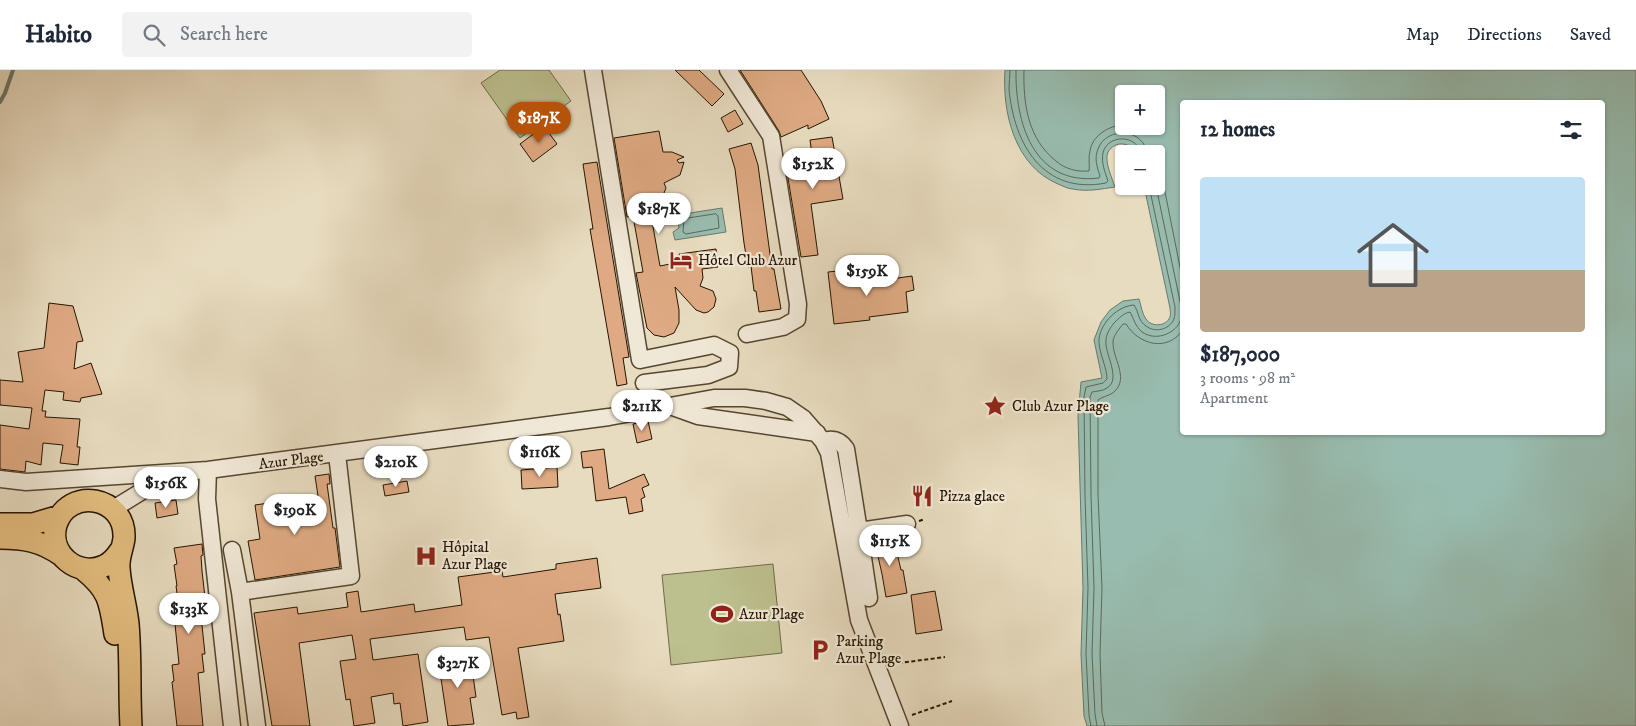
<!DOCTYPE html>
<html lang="en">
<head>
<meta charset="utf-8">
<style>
  body { margin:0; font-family:"IM FELL DW Pica",serif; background:#f2f2f3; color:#1f2937; height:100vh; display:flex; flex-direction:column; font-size:19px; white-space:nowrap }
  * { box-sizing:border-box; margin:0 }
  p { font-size:16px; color:#747a83 }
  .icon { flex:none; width:28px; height:28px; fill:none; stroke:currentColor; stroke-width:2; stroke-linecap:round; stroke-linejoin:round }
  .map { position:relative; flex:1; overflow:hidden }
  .details { position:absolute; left:1180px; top:30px; width:425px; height:335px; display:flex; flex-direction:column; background:#fff; border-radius:5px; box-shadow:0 1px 4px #0004 }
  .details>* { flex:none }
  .tools { position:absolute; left:1115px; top:15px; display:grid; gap:10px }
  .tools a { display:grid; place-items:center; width:50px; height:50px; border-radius:5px; background:#fff; box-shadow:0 1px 4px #0004; font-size:25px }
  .price { position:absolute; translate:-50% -42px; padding:0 11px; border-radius:18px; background:#fff; color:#222; font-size:16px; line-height:32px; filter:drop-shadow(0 1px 2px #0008) }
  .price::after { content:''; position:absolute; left:50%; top:30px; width:15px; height:11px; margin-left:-8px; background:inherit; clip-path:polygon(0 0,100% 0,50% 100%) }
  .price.on { background:#b45309; color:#fff }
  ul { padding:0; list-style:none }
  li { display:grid; align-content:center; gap:10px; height:265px; padding:0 20px }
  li+li { border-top:1px solid #e0e1e3 }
  li span { display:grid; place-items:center; height:155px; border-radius:5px; color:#555 }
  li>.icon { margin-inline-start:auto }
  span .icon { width:90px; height:90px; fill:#fffc; stroke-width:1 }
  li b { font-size:21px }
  h2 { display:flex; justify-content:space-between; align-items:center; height:60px; padding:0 20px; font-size:21px }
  header { display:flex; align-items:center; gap:30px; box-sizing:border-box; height:70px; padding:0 25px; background:#fff; border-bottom:1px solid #e0e1e3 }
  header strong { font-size:24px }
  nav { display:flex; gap:28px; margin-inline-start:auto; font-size:18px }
  .search { width:350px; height:45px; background:#f2f2f3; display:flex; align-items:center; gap:12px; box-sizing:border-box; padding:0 18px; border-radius:5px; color:#747a83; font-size:19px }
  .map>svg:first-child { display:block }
</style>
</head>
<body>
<header>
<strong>Habito</strong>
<div class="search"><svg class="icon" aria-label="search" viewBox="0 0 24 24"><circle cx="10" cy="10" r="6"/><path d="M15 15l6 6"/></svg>Search here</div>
<nav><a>Map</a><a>Directions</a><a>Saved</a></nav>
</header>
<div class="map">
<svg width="1636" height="656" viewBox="0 0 1636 656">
  <rect width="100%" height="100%" fill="#e8dcc0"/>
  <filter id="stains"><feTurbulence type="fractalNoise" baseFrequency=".004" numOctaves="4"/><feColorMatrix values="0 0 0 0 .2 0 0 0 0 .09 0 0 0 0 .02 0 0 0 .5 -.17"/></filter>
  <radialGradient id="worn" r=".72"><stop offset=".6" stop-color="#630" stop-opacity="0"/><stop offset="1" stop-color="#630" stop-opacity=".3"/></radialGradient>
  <path fill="#bcbf8e" stroke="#706a47" d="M 500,0 L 549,0 L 571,31 L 520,68 L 481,13 Z
    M 773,494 L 782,583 L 671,595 L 662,505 Z"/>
  <path fill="#98bcaf" stroke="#6a7969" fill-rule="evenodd" d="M 1005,0 L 1636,0 L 1636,656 L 1087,656 L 1084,646 L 1081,584 L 1083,518 L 1078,346 L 1081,312 L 1102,308 L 1094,270 L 1101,252 L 1110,240 L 1123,231 L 1139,229 C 1141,235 1142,244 1146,249 C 1151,257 1166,257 1170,247 C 1171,244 1170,241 1170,238 L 1144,116 L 1156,116 L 1156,84 L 1136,84 C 1131,72 1115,70 1108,82 C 1104,91 1112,108 1115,117 C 1101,119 1087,122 1073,119 C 1068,119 1063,116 1058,114 C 1015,96 1002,43 1005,0 ZM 1124,24 L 1156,24 L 1156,56 L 1124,56 ZM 1182,32 L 1602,32 L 1602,362 L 1182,362 Z
    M 722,138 L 726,162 L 675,170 L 673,162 L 679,158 L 677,145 Z"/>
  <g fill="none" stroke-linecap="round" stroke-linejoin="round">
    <path stroke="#5e6858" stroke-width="1" d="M 1010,0 C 1010,6 1009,13 1009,19 C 1014,74 1043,125 1106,113 L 1108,111 C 1105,102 1101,93 1103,83 C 1107,64 1138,64 1141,84
      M 1016,0 C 1015,52 1033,116 1099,108 L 1100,106 C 1097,97 1094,88 1098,79 C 1106,56 1145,58 1147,84
      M 1024,0 C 1023,34 1028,69 1056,91 C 1065,99 1077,102 1089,101 C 1090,95 1088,87 1090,81 C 1092,66 1109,55 1124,55
      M 1156,102 L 1163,112 L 1182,207
      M 716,144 L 718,146 L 719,158 L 686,164 L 683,162 L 684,149 Z
      M 1091,656 L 1089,645 L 1086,584 L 1088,518 L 1085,425 L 1084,327 L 1086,317 L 1103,313 L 1107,309 C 1107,297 1098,281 1099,269 C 1101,252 1118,236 1134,235 C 1139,242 1138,251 1146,256 C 1155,263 1169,260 1174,249 C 1175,246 1175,241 1175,237 L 1149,116
      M 1097,656 L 1095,644 L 1092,584 L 1094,518 L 1091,425 L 1090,327 L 1092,322 C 1097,321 1103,321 1107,318 C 1122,309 1104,283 1106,270 C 1106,264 1111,257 1114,253 C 1119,248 1124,243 1130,242 C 1134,249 1135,256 1142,262 C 1155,271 1173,265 1180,252 C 1182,247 1181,241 1181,236 L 1156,116
      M 1105,656 L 1102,643 L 1100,584 L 1102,518 L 1098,425 L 1098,330 C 1103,326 1110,326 1115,321 C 1129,307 1112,288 1113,271 C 1114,265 1119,259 1123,254 L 1126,254 C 1139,275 1167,282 1182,261"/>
    <path stroke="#6a7969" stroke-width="4" d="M 0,32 L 5,23 L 13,0"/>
  </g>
  <path fill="#dfaa83" stroke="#241400" d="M 675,0 L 699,0 L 724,24 L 712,36 Z
    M 740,0 L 801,0 L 821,31 L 829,49 L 808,59 L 808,55 L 781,67 L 779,61 Z
    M 735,40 L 743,54 L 728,62 L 721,48 Z
    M 544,56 L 557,74 L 533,92 L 520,74 Z
    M 659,61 L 663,82 L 672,82 L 684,87 L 677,90 L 679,93 L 684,92 L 680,105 L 664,113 L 666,118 L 662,128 L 649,134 L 660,196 L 680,192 L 679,184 L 716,179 L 718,197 L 702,199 L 703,208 L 700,216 L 713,221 L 716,229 L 714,237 L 708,242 L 704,243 L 696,240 L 675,217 L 679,240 L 679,253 L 674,263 L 664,267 L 654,265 L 647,258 L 636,203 L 643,202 L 633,146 L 627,147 L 614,68 Z
    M 832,67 L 843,129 L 811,134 L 818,185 L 801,187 L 786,96 L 813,92 L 810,70 Z
    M 751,73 L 758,95 L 772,199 L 774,199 L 781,239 L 759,242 L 756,221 L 754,221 L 751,196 L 748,197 L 744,173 L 735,99 L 729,79 Z
    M 597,92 L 629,287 L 623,288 L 627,314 L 617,316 L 590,159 L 593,159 L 583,94 Z
    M 856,199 L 858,216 L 877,214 L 877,211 L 912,206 L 914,220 L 906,222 L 908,242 L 869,247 L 870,250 L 834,254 L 828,202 Z
    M 49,233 L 73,236 L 83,271 L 77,272 L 74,299 L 91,293 L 102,324 L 81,328 L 80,332 L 63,330 L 64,322 L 45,320 L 42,341 L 46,341 L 45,347 L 80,349 L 77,377 L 80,377 L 78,395 L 60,393 L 63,375 L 43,373 L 41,395 L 26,391 L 25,402 L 0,399 L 0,355 L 29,359 L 32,338 L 0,335 L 0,310 L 23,312 L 18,282 L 44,278 Z
    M 648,351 L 652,369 L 637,373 L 633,354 Z
    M 604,379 L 609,419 L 644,404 L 649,415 L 642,418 L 645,427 L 641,429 L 643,441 L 629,444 L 626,427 L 596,431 L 592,397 L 583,398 L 581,382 Z
    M 557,397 L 558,417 L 522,419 L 521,400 Z
    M 329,404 L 330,414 L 327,414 L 333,458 L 335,458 L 340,497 L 255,510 L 248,471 L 260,469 L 255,435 L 318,426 L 315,406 Z
    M 407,411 L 409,422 L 385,426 L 383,415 Z
    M 176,430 L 178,444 L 157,448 L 155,433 Z
    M 893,466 L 901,500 L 903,500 L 907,523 L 886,527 L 882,504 L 874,469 Z
    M 202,474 L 203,485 L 201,486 L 202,501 L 207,545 L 201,546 L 205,584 L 202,584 L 204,602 L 198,603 L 203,656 L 177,656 L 172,612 L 174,611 L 172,595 L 179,594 L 175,554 L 177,554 L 175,538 L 179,537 L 176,516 L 177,516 L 174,495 L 177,494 L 174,478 Z
    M 597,488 L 601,518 L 555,524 L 558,545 L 560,544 L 564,571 L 518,578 L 529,647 L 517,649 L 516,642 L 502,645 L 489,567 L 466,570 L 464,557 L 370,569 L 373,590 L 418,584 L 428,652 L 403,656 L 400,633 L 394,634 L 393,623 L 371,627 L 375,653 L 354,656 L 350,629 L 346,630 L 340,591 L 356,589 L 352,565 L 299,573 L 310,656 L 272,656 L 254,543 L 297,537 L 298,544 L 348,537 L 346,523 L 358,521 L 361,542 L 414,534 L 415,542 L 462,535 L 458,507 L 502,501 L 503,507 L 556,499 L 556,494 Z
    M 935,521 L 942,560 L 916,564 L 911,525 Z
    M 470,584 L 476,627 L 470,628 L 474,654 L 448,656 L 438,588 Z"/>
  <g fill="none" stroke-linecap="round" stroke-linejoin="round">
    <g stroke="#554630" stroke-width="19">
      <path id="minor" d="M 593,0 L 640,290 L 714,275 L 730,283 L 729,297 L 708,305 L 644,313
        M 728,0 L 771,66 L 798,234 L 797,249 L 783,257 L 747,264
        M 670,336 L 698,346 L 817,363
        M 823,371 C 833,368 840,370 846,379 L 859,461 L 907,454
        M 208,400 L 207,429 L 232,656
        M 0,409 L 26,412 L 208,400 L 609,347 L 714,328 L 745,328 L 766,331 L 787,337 L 803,348 L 823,371 L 829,383 L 859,550 L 900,656
        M 113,439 L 144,420 L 179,409
        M 859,461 L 869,528
        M 232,480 L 240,522 L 257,656
        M 240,522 L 351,506 L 337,384"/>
    </g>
    <g stroke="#241400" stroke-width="24">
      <path id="major" d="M 0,454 L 33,454 L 60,446
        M 0,468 C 24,468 41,471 61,485
        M 120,481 C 116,487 111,493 104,496 C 78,508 48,484 56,455 C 68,416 126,426 124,468 C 123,478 118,487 119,498 C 120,516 126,535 128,554 C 131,588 129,622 131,656
        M 84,500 C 110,521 110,533 115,564"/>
    </g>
    <path stroke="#241400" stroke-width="2" stroke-dasharray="4 2.5" stroke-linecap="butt" d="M 919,451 L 925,449
      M 892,594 L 945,587
      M 912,645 L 952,631"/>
    <use href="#minor" stroke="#f0e8d6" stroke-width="16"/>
    <use href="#major" stroke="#e4be80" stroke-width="21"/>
  </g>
  <defs>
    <g id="hotel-bare" transform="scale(1.725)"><path d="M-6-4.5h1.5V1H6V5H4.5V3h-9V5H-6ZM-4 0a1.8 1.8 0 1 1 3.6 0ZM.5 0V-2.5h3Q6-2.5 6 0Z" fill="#8f2418" stroke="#f0e8d6" stroke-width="2.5" paint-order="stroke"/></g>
    <g id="sight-bare" transform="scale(1.725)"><path d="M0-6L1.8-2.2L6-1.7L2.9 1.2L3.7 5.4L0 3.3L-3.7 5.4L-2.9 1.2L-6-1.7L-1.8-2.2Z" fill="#8f2418" stroke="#f0e8d6" stroke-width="2.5" paint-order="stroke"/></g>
    <g id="restaurant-bare" transform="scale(1.725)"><path d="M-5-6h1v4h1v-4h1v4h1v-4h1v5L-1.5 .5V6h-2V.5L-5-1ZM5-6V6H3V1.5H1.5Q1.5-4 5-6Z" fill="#8f2418" stroke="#f0e8d6" stroke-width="2.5" paint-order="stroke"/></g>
    <g id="hospital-bare" transform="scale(1.725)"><path d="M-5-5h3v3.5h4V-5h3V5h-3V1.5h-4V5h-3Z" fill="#8f2418" stroke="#f0e8d6" stroke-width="2.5" paint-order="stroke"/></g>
    <g id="stadium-bare" transform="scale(1.725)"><path d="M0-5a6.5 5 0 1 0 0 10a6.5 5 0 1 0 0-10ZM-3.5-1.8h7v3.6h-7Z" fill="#8f2418" stroke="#f0e8d6" stroke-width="2.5" paint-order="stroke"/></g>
    <g id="parking-bare" transform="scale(1.725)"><path d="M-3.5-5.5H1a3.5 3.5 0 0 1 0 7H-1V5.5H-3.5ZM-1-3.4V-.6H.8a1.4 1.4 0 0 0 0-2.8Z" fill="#8f2418" stroke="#f0e8d6" stroke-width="2.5" paint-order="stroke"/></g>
  </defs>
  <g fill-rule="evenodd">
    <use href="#hotel-bare" x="681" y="190"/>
    <use href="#sight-bare" x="995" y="336"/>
    <use href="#restaurant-bare" x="922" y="426"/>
    <use href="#hospital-bare" x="426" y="486"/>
    <use href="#stadium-bare" x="722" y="544"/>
    <use href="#parking-bare" x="820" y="580"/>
  </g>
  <g text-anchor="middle" stroke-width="4.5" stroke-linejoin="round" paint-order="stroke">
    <g font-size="15" fill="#241400" stroke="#f0e8d6" text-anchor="start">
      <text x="698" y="195">Hôtel Club Azur</text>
      <text x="1012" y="341">Club Azur Plage</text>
      <text x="939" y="431">Pizza glace</text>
      <text x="442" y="482">Hôpital<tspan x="442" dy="17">Azur Plage</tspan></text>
      <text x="739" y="549">Azur Plage</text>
      <text x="836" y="576">Parking<tspan x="836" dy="17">Azur Plage</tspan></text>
    </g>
    <g font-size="15" fill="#241400" stroke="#f0e8d6">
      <text transform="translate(291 390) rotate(-7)" y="5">Azur Plage</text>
    </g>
  </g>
  <rect width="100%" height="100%" filter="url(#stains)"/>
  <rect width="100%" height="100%" fill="url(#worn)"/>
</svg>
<div class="tools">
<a>+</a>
<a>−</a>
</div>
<b class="price on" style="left:539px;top:74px">$187K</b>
<b class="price" style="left:813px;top:120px">$152K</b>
<b class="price" style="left:659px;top:165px">$187K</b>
<b class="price" style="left:867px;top:227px">$159K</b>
<b class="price" style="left:642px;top:362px">$211K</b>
<b class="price" style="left:540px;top:408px">$116K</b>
<b class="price" style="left:396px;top:418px">$210K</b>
<b class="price" style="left:166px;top:439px">$156K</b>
<b class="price" style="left:295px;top:466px">$190K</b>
<b class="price" style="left:890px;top:497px">$115K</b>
<b class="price" style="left:189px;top:565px">$133K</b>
<b class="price" style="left:458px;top:619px">$327K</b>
<section class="details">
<h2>12 homes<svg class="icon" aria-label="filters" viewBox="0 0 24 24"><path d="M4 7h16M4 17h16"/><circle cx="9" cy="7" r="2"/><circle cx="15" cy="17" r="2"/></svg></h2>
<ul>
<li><span style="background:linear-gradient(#bfe0f5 60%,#b9a48a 0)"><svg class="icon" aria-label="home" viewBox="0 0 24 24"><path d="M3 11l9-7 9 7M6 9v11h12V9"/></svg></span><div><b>$187,000</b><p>3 rooms · 98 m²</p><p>Apartment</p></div></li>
</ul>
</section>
</div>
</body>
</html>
